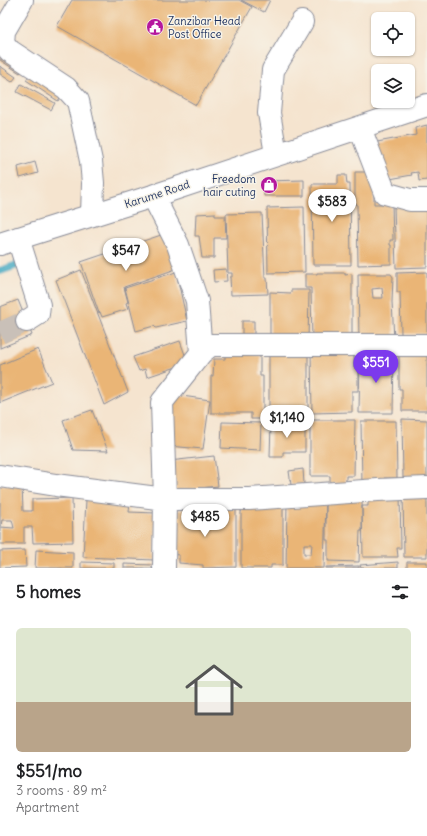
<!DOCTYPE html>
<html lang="en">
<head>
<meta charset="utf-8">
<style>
  body { margin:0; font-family:Delius,sans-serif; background:#f2f2f2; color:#202124; height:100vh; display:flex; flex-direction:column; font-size:15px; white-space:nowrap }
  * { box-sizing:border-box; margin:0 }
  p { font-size:13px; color:#757577 }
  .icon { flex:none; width:22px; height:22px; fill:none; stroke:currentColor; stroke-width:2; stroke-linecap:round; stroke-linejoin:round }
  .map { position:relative; height:568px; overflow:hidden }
  .sheet { display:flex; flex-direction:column; background:#fff; flex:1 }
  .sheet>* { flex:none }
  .tools { position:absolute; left:371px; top:12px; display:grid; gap:8px }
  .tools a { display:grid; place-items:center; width:44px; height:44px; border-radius:6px; background:#fff; box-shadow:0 1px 3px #0004; font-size:20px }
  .price { position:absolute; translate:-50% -34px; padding:0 9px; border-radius:14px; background:#fff; color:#222; font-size:13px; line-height:26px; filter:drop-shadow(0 1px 2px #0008) }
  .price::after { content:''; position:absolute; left:50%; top:24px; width:12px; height:9px; margin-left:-6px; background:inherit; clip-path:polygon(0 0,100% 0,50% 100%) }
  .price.on { background:#7c3aed; color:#fff }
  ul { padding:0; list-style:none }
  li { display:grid; align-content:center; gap:8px; height:212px; padding:0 16px }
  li+li { border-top:1px solid #e0e0e0 }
  li span { display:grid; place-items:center; height:124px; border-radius:6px; color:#555 }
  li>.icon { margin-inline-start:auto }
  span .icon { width:72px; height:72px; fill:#fffc; stroke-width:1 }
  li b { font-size:17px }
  h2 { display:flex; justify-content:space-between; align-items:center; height:48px; padding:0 16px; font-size:17px }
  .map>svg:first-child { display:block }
</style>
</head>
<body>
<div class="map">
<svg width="427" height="568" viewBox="0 0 427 568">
  <rect width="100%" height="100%" fill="#f7f3e8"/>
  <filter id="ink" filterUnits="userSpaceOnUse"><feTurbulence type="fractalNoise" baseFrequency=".025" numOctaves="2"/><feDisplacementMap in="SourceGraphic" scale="8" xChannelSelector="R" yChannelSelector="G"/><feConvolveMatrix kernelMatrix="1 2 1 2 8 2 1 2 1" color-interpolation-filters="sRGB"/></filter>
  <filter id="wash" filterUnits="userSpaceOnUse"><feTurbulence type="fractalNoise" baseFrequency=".012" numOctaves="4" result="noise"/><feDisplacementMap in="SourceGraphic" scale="16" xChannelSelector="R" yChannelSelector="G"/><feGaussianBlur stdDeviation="0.9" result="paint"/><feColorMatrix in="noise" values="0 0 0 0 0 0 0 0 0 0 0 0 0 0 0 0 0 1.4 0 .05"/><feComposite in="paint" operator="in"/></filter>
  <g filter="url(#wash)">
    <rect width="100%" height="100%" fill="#f5e4cf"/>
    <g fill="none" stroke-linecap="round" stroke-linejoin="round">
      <path stroke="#42a9c2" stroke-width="8" d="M 0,271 L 20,264"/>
    </g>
    <g id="blocks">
      <path fill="#eab576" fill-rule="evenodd" d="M 72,0 L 239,0 L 252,7 L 196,105 L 57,26 Z
        M 241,0 L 270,0 L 264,12 Z
        M 4,54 L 24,67 L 20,73 L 0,60 Z
        M 0,66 L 16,77 L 12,82 L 0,74 Z
        M 31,73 L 63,93 L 58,101 L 26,80 Z
        M 21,84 L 55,103 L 51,110 L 17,92 Z
        M 427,125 L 427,180 L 419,181 L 418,172 L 411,173 L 412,175 L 384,180 L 377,142 L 416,135 L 415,128 Z
        M 35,162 L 38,173 L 20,178 L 18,167 Z
        M 355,172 L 374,172 L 374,204 L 392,204 L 393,240 L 390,240 L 390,245 L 391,245 L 391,264 L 358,265 L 357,204 L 355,204 Z
        M 338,175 L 346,175 L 347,184 L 350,184 L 351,265 L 313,265 L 312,184 L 338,184 Z
        M 304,180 L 304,196 L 264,196 L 264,181 Z
        M 427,205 L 427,267 L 396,268 L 394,206 Z
        M 304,207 L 305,272 L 268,273 L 267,208 Z
        M 215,213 L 215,216 L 225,216 L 226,238 L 214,238 L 214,258 L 202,258 L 199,236 L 195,236 L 196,214 Z
        M 262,213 L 265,278 L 267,278 L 268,294 L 231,295 L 230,277 L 232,277 L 232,273 L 228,273 L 226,214 Z
        M 164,234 L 176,269 L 124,287 L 128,302 L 126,303 L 128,309 L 102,317 L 100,312 L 99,313 L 81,262 Z
        M 226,269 L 227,281 L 214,282 L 213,270 Z
        M 81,270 L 128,392 L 104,405 L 56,280 Z
        M 176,272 L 187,321 L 156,328 L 154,326 L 136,331 L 125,288 Z
        M 427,272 L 427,334 L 401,334 L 400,292 L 397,292 L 397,273 Z
        M 317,273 L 345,273 L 345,275 L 352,274 L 352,342 L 312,343 L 311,288 L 305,288 L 305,274 L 317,274 Z
        M 358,274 L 391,274 L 393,277 L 392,302 L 394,339 L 359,341 ZM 382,288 L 383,298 L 373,298 L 372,289 Z
        M 291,290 L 309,290 L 308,343 L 270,342 L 270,292 L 291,293 Z
        M 18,300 L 32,335 L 0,348 L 0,307 Z
        M 242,321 L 254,321 L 254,340 L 242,340 Z
        M 180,341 L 188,363 L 147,377 L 145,369 L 139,371 L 133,357 Z
        M 38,349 L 52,382 L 0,403 L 0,365 Z
        M 225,349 L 260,355 L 260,376 L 263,376 L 263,419 L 251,419 L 251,413 L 211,413 L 211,376 L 213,376 L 214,359 L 225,359 Z
        M 311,352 L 354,352 L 354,368 L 358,368 L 358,391 L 352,391 L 352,412 L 312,413 Z
        M 399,353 L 427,353 L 427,411 L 402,411 L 402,389 L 399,389 Z
        M 269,354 L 308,354 L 308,415 L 269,415 Z
        M 360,354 L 394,355 L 393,413 L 359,413 Z
        M 175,395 L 210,400 L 203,449 L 168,446 Z
        M 92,410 L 108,451 L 73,450 L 63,420 Z
        M 402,419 L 427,420 L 427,479 L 403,478 Z
        M 310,420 L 355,420 L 354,476 L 346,476 L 346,484 L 330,484 L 330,476 L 310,476 Z
        M 361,421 L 396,421 L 397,478 L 384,478 L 384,486 L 362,486 Z
        M 222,422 L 261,423 L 260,450 L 221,448 Z
        M 271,423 L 305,423 L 305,452 L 283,452 L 283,457 L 270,457 Z
        M 214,456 L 218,486 L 172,491 L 169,461 Z
        M 303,469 L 304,484 L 291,485 L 289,471 Z
        M 22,484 L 23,511 L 32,511 L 32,499 L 72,498 L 73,542 L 33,543 L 32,527 L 24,527 L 24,544 L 0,544 L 0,527 L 14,528 L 12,520 L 2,520 L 1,526 L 0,526 L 0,485 Z
        M 427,490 L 427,557 L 404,557 L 403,491 Z
        M 368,493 L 400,493 L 401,548 L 397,548 L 398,557 L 363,557 L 362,506 L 368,506 Z
        M 326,495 L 362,495 L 362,531 L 360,531 L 359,562 L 328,561 L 328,540 L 326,540 Z
        M 326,499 L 324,568 L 286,568 L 287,500 ZM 304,544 L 312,544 L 311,554 L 304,554 Z
        M 86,500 L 130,502 L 129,512 L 156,513 L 154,560 L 83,557 Z
        M 242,505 L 283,505 L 283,565 L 271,565 L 271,568 L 241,568 L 241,511 L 242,511 Z
        M 236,509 L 236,567 L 203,568 L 203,565 L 179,563 L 179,555 L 170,554 L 175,510 Z
        M 25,550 L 26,567 L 0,568 L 0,551 Z
        M 36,550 L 73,552 L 73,568 L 35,568 Z
        M 81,562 L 114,563 L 114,568 L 81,568 Z
        M 398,562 L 398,568 L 361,568 L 360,565 Z
        M 407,562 L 427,562 L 427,568 L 407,568 Z
        M 124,564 L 153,565 L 153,568 L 124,568 Z
        M 359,566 L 359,568 L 326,568 L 326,567 Z"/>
    </g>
  </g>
  <g filter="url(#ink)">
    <use href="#blocks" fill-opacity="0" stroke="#888a96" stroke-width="1"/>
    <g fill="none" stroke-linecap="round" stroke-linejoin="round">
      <path stroke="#c9c0b8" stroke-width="22" stroke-dasharray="22 11" stroke-linecap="butt" d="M 0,333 L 27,321"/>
      <g stroke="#888a96" stroke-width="24">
        <path id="minor" d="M 22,0 L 4,31 L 3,43 L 10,51 L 66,88 L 78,101 L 91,161 L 93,183 L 92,215
          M 360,128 L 385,193 L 410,200 L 427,200
          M 276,154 L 269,113 L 273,70 L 302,22
          M 153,196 L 178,245 L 197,301 L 201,353
          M 18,238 L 39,305 L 38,314 L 27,321
          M 0,476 L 56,485 L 165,499 L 249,499 L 378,490 L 427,488
          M 164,568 L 165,499 L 162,402 L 201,353 L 211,345 L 427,345"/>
      </g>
      <g stroke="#888a96" stroke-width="24">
        <path id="major" d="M 0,244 L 153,196 L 427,105"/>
      </g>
      <use href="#minor" stroke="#fff" stroke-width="22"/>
      <use href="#major" stroke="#fff" stroke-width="22"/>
    </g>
  </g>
  <defs>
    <g id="civic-disc" transform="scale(0.9)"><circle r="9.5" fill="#b5179e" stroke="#f7f3e8"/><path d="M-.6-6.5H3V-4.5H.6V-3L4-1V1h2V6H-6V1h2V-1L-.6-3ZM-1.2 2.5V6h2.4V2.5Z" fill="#fff"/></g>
    <g id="shop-disc" transform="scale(0.9)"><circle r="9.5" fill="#b5179e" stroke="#f7f3e8"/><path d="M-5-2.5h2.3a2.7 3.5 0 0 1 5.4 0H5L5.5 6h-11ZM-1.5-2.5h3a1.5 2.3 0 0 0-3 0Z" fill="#fff"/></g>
  </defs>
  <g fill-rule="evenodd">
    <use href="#civic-disc" x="155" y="27"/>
    <use href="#shop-disc" x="269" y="185"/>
  </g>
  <g text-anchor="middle" stroke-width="3" stroke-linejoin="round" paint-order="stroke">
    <g font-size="11" fill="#1b2f5e" stroke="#f7f3e8" text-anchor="start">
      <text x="168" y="25">Zanzibar Head<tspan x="168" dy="13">Post Office</tspan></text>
      <text x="256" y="183" text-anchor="end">Freedom<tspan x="256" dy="13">hair cuting</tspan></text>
    </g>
    <g font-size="11" fill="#1b2f5e" stroke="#f7f3e8">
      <text transform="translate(157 194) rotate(-18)" y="4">Karume Road</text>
    </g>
  </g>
</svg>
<div class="tools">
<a><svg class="icon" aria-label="locate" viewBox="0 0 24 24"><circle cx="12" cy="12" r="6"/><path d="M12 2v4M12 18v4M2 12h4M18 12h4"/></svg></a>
<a><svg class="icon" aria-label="layers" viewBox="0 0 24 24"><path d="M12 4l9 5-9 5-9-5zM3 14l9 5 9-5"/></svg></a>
</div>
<b class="price" style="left:332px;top:223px">$583</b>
<b class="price" style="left:126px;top:272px">$547</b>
<b class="price on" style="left:376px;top:384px">$551</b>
<b class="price" style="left:287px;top:439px">$1,140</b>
<b class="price" style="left:205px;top:538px">$485</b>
</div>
<section class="sheet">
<h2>5 homes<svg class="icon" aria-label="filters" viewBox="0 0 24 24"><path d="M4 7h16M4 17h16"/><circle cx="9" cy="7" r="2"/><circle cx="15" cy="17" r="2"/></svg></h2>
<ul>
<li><span style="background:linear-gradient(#dfe7d0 60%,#b9a48a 0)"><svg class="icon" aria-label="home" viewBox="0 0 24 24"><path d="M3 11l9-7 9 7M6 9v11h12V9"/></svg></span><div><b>$551/mo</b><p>3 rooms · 89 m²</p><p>Apartment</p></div></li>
</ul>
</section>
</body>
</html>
